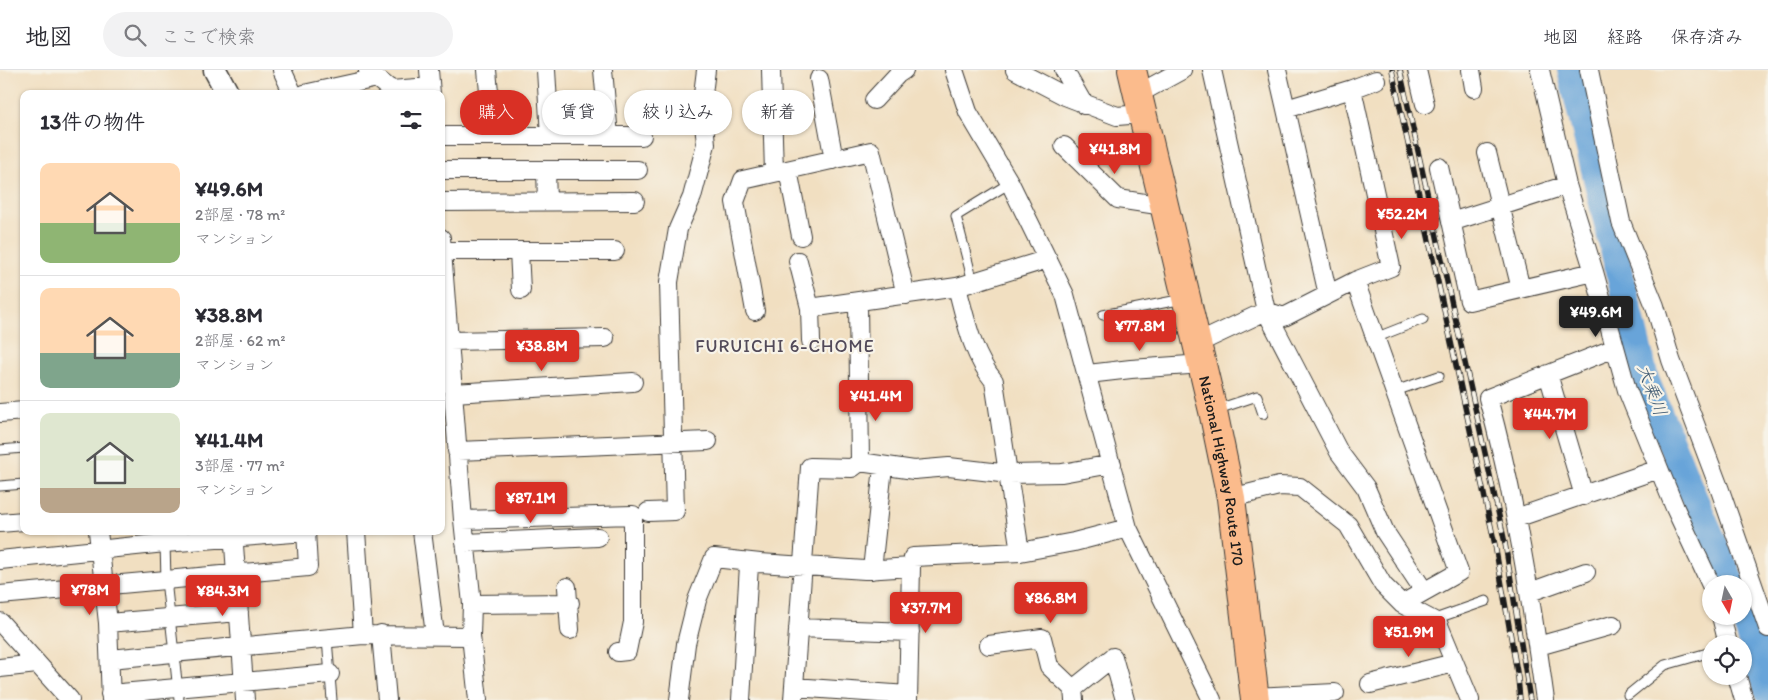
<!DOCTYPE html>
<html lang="ja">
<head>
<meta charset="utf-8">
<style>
  body { margin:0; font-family:Itim,"Klee One",sans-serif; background:#f2f2f3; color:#2b2b33; height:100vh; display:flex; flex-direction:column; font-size:19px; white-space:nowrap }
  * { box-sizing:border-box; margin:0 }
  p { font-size:16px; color:#7c7c81 }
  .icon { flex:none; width:28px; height:28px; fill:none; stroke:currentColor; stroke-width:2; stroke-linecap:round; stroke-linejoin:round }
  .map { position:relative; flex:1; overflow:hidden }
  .sheet { position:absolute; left:20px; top:20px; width:425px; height:445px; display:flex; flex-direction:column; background:#fff; border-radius:10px; box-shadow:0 1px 4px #0004 }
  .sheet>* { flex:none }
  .top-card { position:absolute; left:460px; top:20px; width:475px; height:45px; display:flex; gap:10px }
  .needle { width:32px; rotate:171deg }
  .tools { position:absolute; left:1702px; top:505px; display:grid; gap:10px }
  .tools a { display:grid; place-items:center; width:50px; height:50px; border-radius:50%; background:#fff; box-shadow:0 1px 4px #0004; font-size:25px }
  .price { position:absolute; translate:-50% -42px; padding:0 11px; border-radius:5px; background:#d93025; color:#fff; font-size:16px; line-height:32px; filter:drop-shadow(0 1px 2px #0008) }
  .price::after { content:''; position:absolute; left:50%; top:30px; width:15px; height:11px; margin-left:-8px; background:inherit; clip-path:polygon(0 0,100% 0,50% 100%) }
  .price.current { background:#222; color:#fff }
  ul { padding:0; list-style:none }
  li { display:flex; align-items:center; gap:15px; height:125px; padding:0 20px }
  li+li { border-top:1px solid #e1e1e2 }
  li span { display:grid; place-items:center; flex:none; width:140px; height:100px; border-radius:10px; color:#555 }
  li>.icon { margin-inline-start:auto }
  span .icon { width:60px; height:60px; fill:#fffc; stroke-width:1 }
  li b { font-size:21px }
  h2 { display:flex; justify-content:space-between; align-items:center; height:60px; padding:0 20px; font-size:21px }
  .pill { padding:0 18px; border-radius:22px; background:#fff; box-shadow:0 1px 4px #0004; font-size:18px; line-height:45px }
  .pill.current { background:#d93025; color:#fff }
  header { display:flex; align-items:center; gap:30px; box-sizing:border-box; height:70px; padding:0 25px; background:#fff; border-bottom:1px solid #e1e1e2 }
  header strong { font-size:24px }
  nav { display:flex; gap:28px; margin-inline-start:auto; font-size:18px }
  .search { width:350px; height:45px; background:#f2f2f3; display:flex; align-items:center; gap:12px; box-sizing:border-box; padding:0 18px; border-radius:28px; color:#7c7c81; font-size:19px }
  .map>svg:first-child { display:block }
</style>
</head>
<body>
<header>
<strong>地図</strong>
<div class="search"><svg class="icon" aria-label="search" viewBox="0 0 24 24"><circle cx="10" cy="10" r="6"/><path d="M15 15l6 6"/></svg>ここで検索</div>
<nav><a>地図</a><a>経路</a><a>保存済み</a></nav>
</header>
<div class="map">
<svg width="1768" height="630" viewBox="0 0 1768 630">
  <rect width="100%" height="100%" fill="#f7f3e8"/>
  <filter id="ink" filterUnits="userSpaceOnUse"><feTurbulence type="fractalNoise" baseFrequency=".02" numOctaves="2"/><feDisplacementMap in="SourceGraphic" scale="10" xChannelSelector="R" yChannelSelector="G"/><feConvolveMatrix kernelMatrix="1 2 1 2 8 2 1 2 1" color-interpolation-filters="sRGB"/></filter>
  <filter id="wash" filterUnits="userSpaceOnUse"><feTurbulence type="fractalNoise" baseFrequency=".0096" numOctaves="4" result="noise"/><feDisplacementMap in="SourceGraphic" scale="20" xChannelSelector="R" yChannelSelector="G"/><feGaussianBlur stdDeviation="1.12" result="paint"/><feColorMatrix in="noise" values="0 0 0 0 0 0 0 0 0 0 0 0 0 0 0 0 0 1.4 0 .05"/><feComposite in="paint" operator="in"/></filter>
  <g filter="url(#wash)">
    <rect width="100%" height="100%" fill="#f1dfc1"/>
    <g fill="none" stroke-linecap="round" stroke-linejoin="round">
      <path stroke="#68a4d9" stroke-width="28" d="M 1571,0 L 1645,309 L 1690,420 L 1732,514
        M 1744,545 L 1768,620"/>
    </g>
  </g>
  <g filter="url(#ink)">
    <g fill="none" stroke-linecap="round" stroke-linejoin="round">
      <g stroke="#3c3935" stroke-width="11">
        <path id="service" d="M 973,212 L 956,146 L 1010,113
          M 1103,245 L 1183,229
          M 1375,268 L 1423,249
          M 1395,321 L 1439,306
          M 1215,340 L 1257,326 L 1263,344
          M 0,380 L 24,378
          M 0,416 L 24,414
          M 165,473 L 166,510 L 179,630
          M 1432,550 L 1486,531
          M 327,569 L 332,630
          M 1628,625 L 1665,595 L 1711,582"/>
      </g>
      <g stroke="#3c3935" stroke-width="20">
        <path id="minor" d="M 282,0 L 293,24
          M 429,0 L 431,24
          M 487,0 L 493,66
          M 546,0 L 550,66
          M 603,0 L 609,66
          M 771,0 L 774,103
          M 954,0 L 968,42 L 1010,113 L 1065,225 L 1128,458 L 1212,630
          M 1015,0 L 1065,26 L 1117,46 L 1142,44
          M 1064,0 L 1084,35
          M 1212,0 L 1266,241 L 1339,382 L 1366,418 L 1385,462 L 1424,521
          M 1417,0 L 1425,34
          M 1471,0 L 1474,18
          M 1540,0 L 1567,115 L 1594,202 L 1627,320 L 1675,438 L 1711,515
          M 1589,0 L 1621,152 L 1655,236 L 1671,290 L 1720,420 L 1768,558
          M 368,1 L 391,20 L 430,17
          M 819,9 L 834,90
          M 1352,19 L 1376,10
          M 304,24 L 377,8
          M 1138,24 L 1182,0
          M 874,30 L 898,4 L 904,0
          M 1286,39 L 1328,225
          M 441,66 L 642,66
          M 1064,76 L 1118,129 L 1164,136
          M 1487,83 L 1521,219
          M 1439,97 L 1469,231 L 1594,202
          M 441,100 L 638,100
          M 546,100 L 547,131
          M 788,100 L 801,166
          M 441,132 L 635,131
          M 1451,152 L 1567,115
          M 441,168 L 463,450 L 472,534 L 471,566 L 478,630
          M 441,181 L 615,181
          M 519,181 L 521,220
          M 798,191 L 810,238 L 811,271
          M 1355,211 L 1459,502 L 1402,534
          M 957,217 C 966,251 972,284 994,311 L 1020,482
          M 810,238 L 957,217 L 1048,189
          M 755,241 L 735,132 L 743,110 L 871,81 L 906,225
          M 449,271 L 605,268
          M 1196,274 L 1266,241 L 1284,247 L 1355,211 L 1391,197 L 1352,19 L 1286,39 L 1277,0
          M 1088,304 L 1131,299 L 1189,295 L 1200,291
          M 1548,304 L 1584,426
          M 453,323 L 633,312
          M 0,343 L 24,341
          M 457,381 L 708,371
          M 860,392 L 914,400 L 949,397 L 1009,404 L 1062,403 L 1112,394
          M 1231,428 L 1279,416 L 1300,417 L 1348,455 L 1383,515 L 1402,534 L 1438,553 L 1470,630
          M 648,442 L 675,441 L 669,212 L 678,159 L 692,127 L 706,74 L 702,32 L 706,0
          M 1516,448 L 1659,399
          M 463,450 L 633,445 L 633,552 L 627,581 L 618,582
          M 0,453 L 24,451
          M 98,461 L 108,553 L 111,630
          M 233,461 L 245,630
          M 356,461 L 363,565
          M 422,461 L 435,565
          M 465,473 L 598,467
          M 913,487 L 1020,482 L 1074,472 L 1128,458
          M 0,490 L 165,473 L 306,462
          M 872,500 L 883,397
          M 567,517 L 570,560
          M 1530,522 L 1586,502
          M 0,525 L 308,497 L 306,461
          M 472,534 L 570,533
          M 1721,546 L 1728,574
          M 0,552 L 70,630
          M 108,553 L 239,542
          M 798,558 L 910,562
          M 381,564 L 387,630
          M 989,575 L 1042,568 L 1049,596 L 1073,619
          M 1538,576 L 1613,555
          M 110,589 L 363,565 L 471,566
          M 0,598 L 37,594
          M 1737,606 L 1744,630
          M 1370,614 L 1454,593
          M 794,617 L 908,625
          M 110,624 L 330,604
          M 1255,627 L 1335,623
          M 679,630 L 686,574 L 697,530 L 714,488 L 760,493
          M 741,630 L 749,495 L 760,493 L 865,500 L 911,497 L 908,630
          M 793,630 L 810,397 L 852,398 L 860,392 L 858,233
          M 1074,630 L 1073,619 L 1113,587 L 1125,630
          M 1545,630 C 1531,528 1515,427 1488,328 L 1615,278"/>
      </g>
      <g stroke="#3c3935" stroke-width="25">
        <path id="tertiary" d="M 215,0 L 228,24"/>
      </g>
      <g stroke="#3c3935" stroke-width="30">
        <g id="trunk">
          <path id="s1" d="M 1132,0 L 1213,341 L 1231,428 L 1255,630"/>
        </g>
      </g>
      <use href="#service" stroke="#fff" stroke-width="9"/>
      <use href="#minor" stroke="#fff" stroke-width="18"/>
      <use href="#tertiary" stroke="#fff" stroke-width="22"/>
      <use href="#trunk" stroke="#fbbb8c" stroke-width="28"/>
      <g stroke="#1c1c1c" stroke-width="5.5">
        <path id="rail" d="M 1392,0 L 1495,475 L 1518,608 L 1520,630
          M 1400,0 L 1505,473 L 1530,630"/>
      </g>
      <use href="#rail" stroke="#f7f3e8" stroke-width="4" stroke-dasharray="11" stroke-linecap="butt"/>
    </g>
  </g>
  <g text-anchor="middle" stroke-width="4.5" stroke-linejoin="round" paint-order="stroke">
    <g font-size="16" fill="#1c1c1c" stroke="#f7f3e8">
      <text dy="6" stroke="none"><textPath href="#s1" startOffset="411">National Highway Route 170</textPath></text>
    </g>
    <g font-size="18" letter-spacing="1" fill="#524a59" stroke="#f7f3e8">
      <text x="785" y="282">FURUICHI 6-CHOME</text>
    </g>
    <g font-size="18" font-style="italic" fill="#3e5971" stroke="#f7f3e8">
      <text transform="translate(1652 320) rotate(70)" y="6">大乗川</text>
    </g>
  </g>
</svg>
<div class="tools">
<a><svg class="needle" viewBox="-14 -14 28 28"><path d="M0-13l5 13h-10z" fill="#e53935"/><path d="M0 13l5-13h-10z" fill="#7c7c81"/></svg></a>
<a><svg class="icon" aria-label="locate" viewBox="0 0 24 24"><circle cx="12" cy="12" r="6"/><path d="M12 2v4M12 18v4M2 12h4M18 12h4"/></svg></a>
</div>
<b class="price" style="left:1115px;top:105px">¥41.8M</b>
<b class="price" style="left:1402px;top:170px">¥52.2M</b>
<b class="price current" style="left:1596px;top:268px">¥49.6M</b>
<b class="price" style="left:1140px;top:282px">¥77.8M</b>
<b class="price" style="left:542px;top:302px">¥38.8M</b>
<b class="price" style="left:876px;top:352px">¥41.4M</b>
<b class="price" style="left:1550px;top:370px">¥44.7M</b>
<b class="price" style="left:531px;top:454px">¥87.1M</b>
<b class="price" style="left:90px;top:546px">¥78M</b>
<b class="price" style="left:223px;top:547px">¥84.3M</b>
<b class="price" style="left:1051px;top:554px">¥86.8M</b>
<b class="price" style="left:926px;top:564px">¥37.7M</b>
<b class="price" style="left:1409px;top:588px">¥51.9M</b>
<div class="top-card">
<a class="pill current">購入</a>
<a class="pill">賃貸</a>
<a class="pill">絞り込み</a>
<a class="pill">新着</a>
</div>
<section class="sheet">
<h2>13件の物件<svg class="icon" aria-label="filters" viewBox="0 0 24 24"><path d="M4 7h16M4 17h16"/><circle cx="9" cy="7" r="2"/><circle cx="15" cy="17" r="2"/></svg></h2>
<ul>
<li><span style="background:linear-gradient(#ffd9b3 60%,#8fb573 0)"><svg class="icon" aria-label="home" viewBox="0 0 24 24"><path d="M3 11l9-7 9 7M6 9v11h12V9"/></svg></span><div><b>¥49.6M</b><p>2部屋 · 78 m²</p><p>マンション</p></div></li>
<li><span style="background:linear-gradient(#ffd9b3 65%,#7fa58c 0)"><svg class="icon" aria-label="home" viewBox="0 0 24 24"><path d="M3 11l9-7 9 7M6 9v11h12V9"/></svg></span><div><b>¥38.8M</b><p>2部屋 · 62 m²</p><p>マンション</p></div></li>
<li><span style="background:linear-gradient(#dfe7d0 75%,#b9a48a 0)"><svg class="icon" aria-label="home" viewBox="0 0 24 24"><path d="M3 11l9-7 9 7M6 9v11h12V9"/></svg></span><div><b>¥41.4M</b><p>3部屋 · 77 m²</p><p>マンション</p></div></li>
</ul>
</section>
</div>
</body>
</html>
